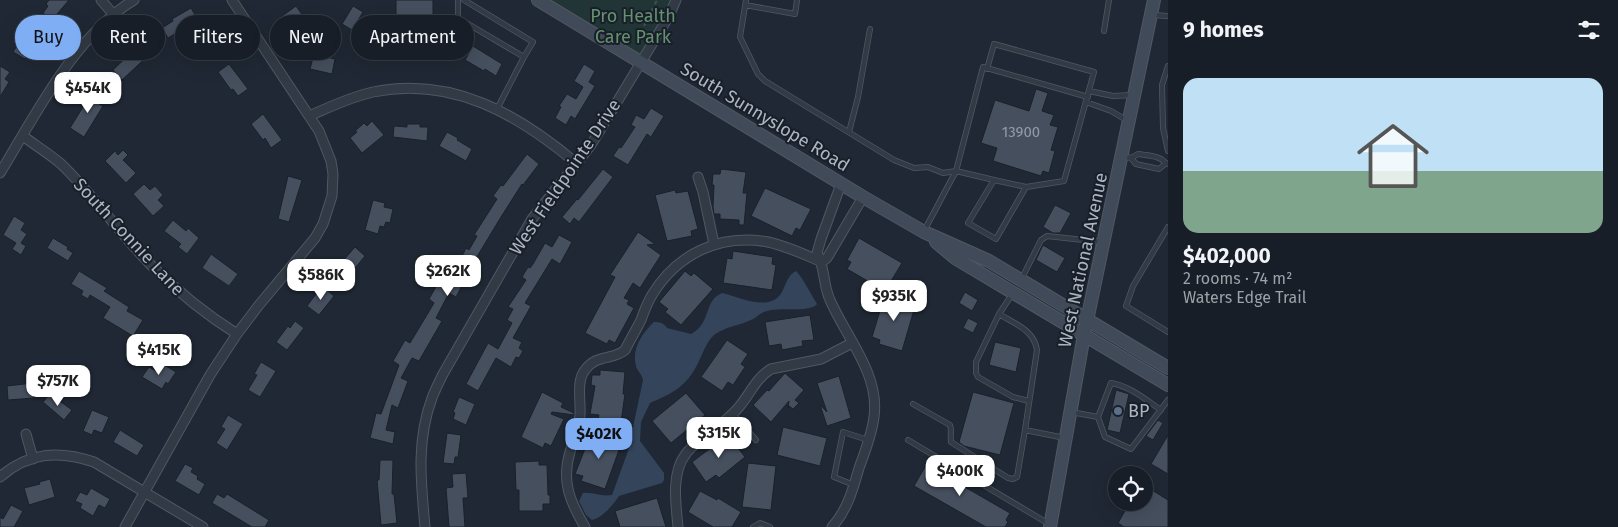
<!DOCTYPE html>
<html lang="en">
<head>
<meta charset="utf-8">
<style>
  body { margin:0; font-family:"Fira Sans",sans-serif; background:#20272f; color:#f1f3f6; height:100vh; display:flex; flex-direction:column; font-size:19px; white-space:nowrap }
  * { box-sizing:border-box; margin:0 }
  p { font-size:16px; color:#9ea2a7 }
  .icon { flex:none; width:28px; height:28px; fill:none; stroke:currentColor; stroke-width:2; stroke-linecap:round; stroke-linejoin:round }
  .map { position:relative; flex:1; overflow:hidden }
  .drawer { display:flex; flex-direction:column; background:#171e27; width:450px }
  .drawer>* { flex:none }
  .guide { position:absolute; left:15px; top:15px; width:475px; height:45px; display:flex; gap:10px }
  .fabs { position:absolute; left:1108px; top:466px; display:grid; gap:10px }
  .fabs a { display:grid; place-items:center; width:45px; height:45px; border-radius:50%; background:#171e27; box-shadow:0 5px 20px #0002,0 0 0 1px #363c44; font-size:25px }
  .price { position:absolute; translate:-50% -42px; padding:0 11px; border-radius:10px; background:#fff; color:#222; font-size:16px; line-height:32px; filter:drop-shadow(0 1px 2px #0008) }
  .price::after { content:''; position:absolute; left:50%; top:30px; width:15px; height:11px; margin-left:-8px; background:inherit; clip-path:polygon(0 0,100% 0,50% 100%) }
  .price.current { background:#7faef4; color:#111 }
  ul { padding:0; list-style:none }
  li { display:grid; align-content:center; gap:10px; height:265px; padding:0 15px }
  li+li { border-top:1px solid #363c44 }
  li span { display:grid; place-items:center; height:155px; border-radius:15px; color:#555 }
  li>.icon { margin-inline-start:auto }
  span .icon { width:90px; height:90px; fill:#fffc; stroke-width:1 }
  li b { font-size:21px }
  h2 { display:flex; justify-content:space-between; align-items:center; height:60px; padding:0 15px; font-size:21px }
  .pill { padding:0 18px; border-radius:22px; background:#171e27; box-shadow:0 5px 20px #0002,0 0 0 1px #363c44; font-size:18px; line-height:45px }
  .pill.current { background:#7faef4; color:#111 }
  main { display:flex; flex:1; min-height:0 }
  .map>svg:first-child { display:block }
</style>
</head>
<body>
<main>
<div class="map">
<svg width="1168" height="527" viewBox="0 0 1168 527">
  <rect width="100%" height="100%" fill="#1f2834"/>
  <path fill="#223536" d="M 538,0 L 676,0 L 640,62 Z"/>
  <path fill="#33445b" d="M 796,271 C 805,281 810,293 817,304 C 809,314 776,305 762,313 C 759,314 756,318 753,319 C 740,326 726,326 714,335 C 706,342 702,356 697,365 C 686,387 671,394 650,403 L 641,422 L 640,441 L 664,473 L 664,480 L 662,483 L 619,496 C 613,505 603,517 592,520 L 586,515 L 579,501 L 583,493 C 593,492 601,497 612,495 L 628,451 L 643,380 C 642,374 637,371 636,366 C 631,349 643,332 654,322 C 660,322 664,323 667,328 L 691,334 C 712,323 703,301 722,293 C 740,297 772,314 783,290 C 786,283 789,274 796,271 Z"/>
  <path fill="#454f5e" stroke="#1a212b" d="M 49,0 L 69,0 L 52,20 L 43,13 L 48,6 L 46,4 Z
    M 396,0 L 433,0 L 433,21 L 428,21 L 428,30 L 413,30 L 413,37 L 396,37 Z
    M 296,6 L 308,23 L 296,31 L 291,24 L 284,29 L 278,19 Z
    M 353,6 L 363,12 L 352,30 L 342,24 Z
    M 191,8 L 198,20 L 168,38 L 162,28 L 173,21 L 172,19 Z
    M 28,28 L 40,35 L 25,59 L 13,52 Z
    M 142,42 L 152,52 L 122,80 L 113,70 Z
    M 365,44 L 373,50 L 367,59 L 358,52 Z
    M 473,46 L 502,64 L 496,76 L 485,69 L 484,71 L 465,60 Z
    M 314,54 L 335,59 L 332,74 L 310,69 Z
    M 229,64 L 248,89 L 238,96 L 233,89 L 231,90 L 218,72 Z
    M 584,64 L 595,71 L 589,82 L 595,86 L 575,119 L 571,116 L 566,125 L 555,118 L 561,107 L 559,106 L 567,94 L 576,99 L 583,87 L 574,81 Z
    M 0,66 L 10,72 L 5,79 L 9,82 L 0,97 Z
    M 94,89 L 104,95 L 99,104 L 103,106 L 84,137 L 70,128 Z
    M 1036,89 L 1048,93 L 1042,111 L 1054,115 L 1050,125 L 1058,127 L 1051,150 L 1055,151 L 1049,173 L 1043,171 L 1041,176 L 993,161 L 997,148 L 981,143 L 995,100 L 1029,111 Z
    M 651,108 L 664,116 L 651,137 L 647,134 L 628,165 L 613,156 L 619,147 L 621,148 L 635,127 L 631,125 L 636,115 L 644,119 Z
    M 263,114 L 282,140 L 271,148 L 265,138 L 263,140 L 251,124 Z
    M 372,121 L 384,135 L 362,153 L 350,138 L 357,132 L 355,131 L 364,123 L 367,126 Z
    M 407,124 L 420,124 L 420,127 L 428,127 L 427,141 L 393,137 L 394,126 L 407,127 Z
    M 447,132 L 458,138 L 457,140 L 472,149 L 466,161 L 439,146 Z
    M 123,150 L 128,155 L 123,160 L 136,173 L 126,183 L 105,161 L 115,151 L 118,155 Z
    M 527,154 L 539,164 L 523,185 L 522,184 L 501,217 L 478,255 L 456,297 L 449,293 L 436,318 L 442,321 L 419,361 L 412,358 L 401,378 L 408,381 L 398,408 L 392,405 L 386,430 L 395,432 L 393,444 L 370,438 L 376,413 L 381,414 L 399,365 L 393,361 L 405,340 L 410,343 L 434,303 L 429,299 L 441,278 L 449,282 L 466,248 L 469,250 L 477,236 L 474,235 L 497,199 L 493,196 L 501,185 L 503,186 Z
    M 603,169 L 613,177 L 579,222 L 574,218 L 570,224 L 562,217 L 577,199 L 578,200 Z
    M 721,169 L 746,172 L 743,193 L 747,193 L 744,225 L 739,225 L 739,220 L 720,219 L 720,214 L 714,214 L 713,207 L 714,185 L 712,185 L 713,174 L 720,174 Z
    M 288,176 L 302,180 L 289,222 L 278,219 Z
    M 144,184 L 150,190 L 155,186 L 163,195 L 158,200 L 164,206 L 153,216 L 133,194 Z
    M 765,188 L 811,209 L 800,230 L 796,228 L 792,236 L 751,216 Z
    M 675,190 L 676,193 L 688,191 L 698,229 L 691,231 L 692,236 L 667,241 L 655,195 Z
    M 373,200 L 385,203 L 384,207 L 393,209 L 390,223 L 386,222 L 384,227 L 380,226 L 378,234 L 365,230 Z
    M 1055,205 L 1071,213 L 1060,233 L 1053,233 L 1043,227 Z
    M 14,216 L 25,223 L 21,230 L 27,234 L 21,243 L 26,246 L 21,255 L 12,249 L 16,243 L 3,235 Z
    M 173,220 L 186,231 L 188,228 L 199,238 L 187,254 L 178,247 L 181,244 L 164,231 Z
    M 638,232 L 655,244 L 647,245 L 661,255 L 640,288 L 633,283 L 624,298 L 629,300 L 627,304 L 634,308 L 615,343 L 609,340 L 607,344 L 585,333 L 615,277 L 610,275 Z
    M 559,235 L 572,242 L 560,264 L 552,259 L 525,303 L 531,306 L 513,338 L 522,342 L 519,348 L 523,351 L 519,358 L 516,357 L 511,367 L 496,358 L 478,391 L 466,384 L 488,343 L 498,349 L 512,323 L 507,320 L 513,309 L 508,307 L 526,280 L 522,277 L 528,267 L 530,268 L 533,264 L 545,243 L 552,247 Z
    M 53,238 L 68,247 L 67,249 L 73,253 L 68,261 L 47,248 Z
    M 859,238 L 902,263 L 885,291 L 847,269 L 851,262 L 847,260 Z
    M 1043,245 L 1065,258 L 1057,272 L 1036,260 Z
    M 355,247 L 365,256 L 346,279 L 335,270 Z
    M 733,251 L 773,257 L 772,264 L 776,265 L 772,290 L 723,283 L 727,258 L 732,259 Z
    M 211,254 L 238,274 L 229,286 L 202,268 Z
    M 79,271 L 107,288 L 104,291 L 129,307 L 127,311 L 143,320 L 133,336 L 103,318 L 110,307 L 90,295 L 88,299 L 81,295 L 83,291 L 71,284 Z
    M 685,271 L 691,276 L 694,273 L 713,289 L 681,325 L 665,312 L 668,309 L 659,302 Z
    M 322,286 L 334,296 L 319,315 L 307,306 Z
    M 965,292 L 978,300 L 972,311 L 959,303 Z
    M 885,294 L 916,303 L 902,351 L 879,344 L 880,340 L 872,337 Z
    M 810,315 L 814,340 L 802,341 L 803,346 L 792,348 L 782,350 L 781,344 L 769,346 L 765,322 Z
    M 968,318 L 978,323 L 973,333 L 963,328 Z
    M 295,321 L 304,328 L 287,350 L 276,342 L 288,326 L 290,328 Z
    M 727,340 L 748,354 L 741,364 L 745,367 L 733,385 L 728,382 L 722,391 L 701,377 Z
    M 995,342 L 1021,348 L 1016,372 L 989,365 Z
    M 261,362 L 276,371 L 260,397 L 248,390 L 257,375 L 254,374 Z
    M 161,363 L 176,372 L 168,384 L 166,382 L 162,389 L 142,377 L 149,367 L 156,371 Z
    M 600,370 L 625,372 L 623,394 L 625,394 L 621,422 L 598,419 L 599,415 L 590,414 L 595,386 L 591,385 L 592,375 L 600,375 Z
    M 785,373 L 804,390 L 795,400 L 799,403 L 793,409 L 789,406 L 788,408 L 789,401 L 771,422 L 753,405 L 767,390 L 769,391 Z
    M 839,376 L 851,418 L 827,426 L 820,405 L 827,412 L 817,383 Z
    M 33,383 L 34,398 L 8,400 L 7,386 Z
    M 1116,390 L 1129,394 L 1120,433 L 1107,430 Z
    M 542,392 L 563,403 L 561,407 L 574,413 L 574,415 L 552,412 L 551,414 L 564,419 L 551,446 L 545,443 L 543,448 L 521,437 Z
    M 973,392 L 1014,403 L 1000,455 L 964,446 L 959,442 Z
    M 686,393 L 705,415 L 671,443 L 652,421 Z
    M 50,394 L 72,410 L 64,420 L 43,402 Z
    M 459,397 L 475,404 L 466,425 L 453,419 L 455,413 L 453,412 Z
    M 92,410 L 109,417 L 102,433 L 94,430 L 92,435 L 83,431 Z
    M 228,415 L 243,424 L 227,450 L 216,443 L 225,429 L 221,427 Z
    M 1158,420 L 1163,423 L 1153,440 L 1146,436 Z
    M 783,427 L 827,438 L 820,466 L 777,455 Z
    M 120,430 L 144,445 L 137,456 L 113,442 Z
    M 447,433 L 461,435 L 458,457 L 455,457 L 454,464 L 443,463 Z
    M 598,433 L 624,444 L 621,451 L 619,450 L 605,489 L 581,481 L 583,476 L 575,474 L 590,436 L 596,438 Z
    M 728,435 L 745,457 L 719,478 L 716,475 L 706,482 L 692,462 Z
    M 1168,435 L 1168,474 L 1151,464 Z
    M 930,458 L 947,468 L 944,475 L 1010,513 L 1006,520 L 1008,522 L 1005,527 L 986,527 L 914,486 Z
    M 380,460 L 393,460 L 392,494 L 394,494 L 397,523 L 381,525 L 377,480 L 379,480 Z
    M 539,461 L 539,465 L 547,465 L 548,495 L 550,495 L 550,504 L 543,504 L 543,511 L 519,511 L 519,490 L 516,490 L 515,462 Z
    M 748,463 L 776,466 L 771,510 L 742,507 Z
    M 185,464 L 193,468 L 191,472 L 198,476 L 197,479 L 205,484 L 199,495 L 175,481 Z
    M 466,473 L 468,498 L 463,498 L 465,527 L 449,527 L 446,488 L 453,487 L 452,474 Z
    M 50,479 L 55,497 L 29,505 L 24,488 L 40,484 L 39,482 Z
    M 1144,485 L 1168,500 L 1168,527 L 1124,527 L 1118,523 L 1130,502 L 1144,502 Z
    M 91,488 L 110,499 L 105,508 L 99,505 L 93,516 L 80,508 L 82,504 L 75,501 L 80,492 L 87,495 Z
    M 700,491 L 717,500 L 718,498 L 741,512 L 732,527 L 713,527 L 688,512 Z
    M 217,494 L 224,498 L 227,494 L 269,520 L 265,527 L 252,527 L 212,503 Z
    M 657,498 L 666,527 L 620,527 L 615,511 Z
    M 11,505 L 23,511 L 14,527 L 0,527 L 0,517 L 3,519 Z"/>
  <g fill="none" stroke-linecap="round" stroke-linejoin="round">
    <g stroke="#505863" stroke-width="6">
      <path id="lane" d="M 458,0 L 458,18 L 524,57 L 533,42 L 464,0
        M 746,0 L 740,37 L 758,74 L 765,81 L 894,160 L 914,168 L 928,167 L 943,173 L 956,171 L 994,180
        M 745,5 L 795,14 L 797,0
        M 1152,15 L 1168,16
        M 1104,31 L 1109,0
        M 1168,66 L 1162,85 L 1163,128 L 1168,151
        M 987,69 L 994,44 L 1094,72 L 1064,181 L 1026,187 L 996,239 L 968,223 L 994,180 L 1026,187
        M 1089,91 L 1113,96 L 1133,95
        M 1086,102 L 1111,111 L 1128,121
        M 497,109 L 524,57
        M 849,132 L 858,97 L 870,29
        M 1122,156 L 1131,158 L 1136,164 L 1159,169 L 1165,164
        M 1131,158 L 1138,154 C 1144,155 1155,155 1161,159 C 1163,160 1165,163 1168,164
        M 1168,227 L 1133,286 L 1126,306 L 1168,332
        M 924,231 L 956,171 L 983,67 L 1088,97
        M 1021,280 L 1041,240 L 1047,236 L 1102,242
        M 1013,293 L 999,314 L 976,362 L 976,373 L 978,377 L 1013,397 L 1029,401
        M 999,314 C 1015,324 1034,330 1037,350 L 1025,430
        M 913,404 L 950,425 C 952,431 950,436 951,442 L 1008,478 L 1013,479 L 1017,477 L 1025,430 L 1065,438
        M 1071,412 L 1098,417 L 1105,437 L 1131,449 L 1168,400
        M 733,414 L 756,440
        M 1098,417 L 1111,383 C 1130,386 1146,400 1161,410
        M 908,440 L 1049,524
        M 854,485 L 834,477 L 843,432 L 868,440
        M 753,527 L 760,523 L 770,527"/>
    </g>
    <g stroke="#505863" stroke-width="11">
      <path id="street" d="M 101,0 L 113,14
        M 309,116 C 330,107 350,97 373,92 C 452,76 518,114 576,163
        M 23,136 C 35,145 48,153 60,163 C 93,194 119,233 151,265 C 178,292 205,314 237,334
        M 0,173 C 35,116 75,35 134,0
        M 698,177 L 703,192 L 714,244
        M 822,262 L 827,258 L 863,197
        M 26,434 L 33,459
        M 0,477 C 29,452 59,450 94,462 L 203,527
        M 125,527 L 210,375 L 237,334 L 259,305 L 315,238 L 323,224 L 332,196 L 333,174 L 331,161 L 319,131 L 232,0
        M 425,527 C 421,483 416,441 432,398 C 435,390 439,382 443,374 L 532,219 L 591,145 L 669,16 L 676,0
        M 585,527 C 570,502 561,481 570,452 C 574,439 578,428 580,415 C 581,401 576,381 585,370 C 596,354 614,360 625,350 C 630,340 636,330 641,320 C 644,312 647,303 652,295 C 677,254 720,233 768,242 C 787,246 805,255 822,262
        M 678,527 C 676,505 671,474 685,455 C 690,447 699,441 707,435 C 718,426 730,418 739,407 C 750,394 756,378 771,369 L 821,359 L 852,343
        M 832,527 C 847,511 853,489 859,468 C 865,452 872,434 874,417 C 880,374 846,337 830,300 C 823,285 825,267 817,253 L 821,239 L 841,184"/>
    </g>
    <g stroke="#505863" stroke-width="14">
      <path id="secondary" d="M 538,0 L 863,197 L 924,232 L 989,261 L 1168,368
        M 936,242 L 955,258 L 1168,385
        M 1050,527 L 1084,335 L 1154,0"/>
    </g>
    <path stroke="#3e5053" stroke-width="2" stroke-dasharray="4 4" stroke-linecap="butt" d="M 645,40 L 641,34 L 642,30 L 657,0"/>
    <use href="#lane" stroke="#323a45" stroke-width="4.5"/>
    <use href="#street" stroke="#323a45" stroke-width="9"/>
    <use href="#secondary" stroke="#404a58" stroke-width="12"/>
  </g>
  <circle fill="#5c6f8a" stroke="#181f29" stroke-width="2" cx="1118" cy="411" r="5"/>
  <g text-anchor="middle" stroke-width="4" stroke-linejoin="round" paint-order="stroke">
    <g font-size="15" fill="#929ca9">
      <text x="1021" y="137">13900</text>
    </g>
    <g font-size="18" fill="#65916f" stroke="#181f29">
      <text x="633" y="22">Pro Health<tspan x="633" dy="21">Care Park</tspan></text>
    </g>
    <g font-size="18" fill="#acb5c2" stroke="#181f29">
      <text transform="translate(765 117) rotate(31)" y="6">South Sunnyslope Road</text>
      <text transform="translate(565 177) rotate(-56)" y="6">West Fieldpointe Drive</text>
      <text transform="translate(129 237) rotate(47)" y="6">South Connie Lane</text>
      <text transform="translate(1083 260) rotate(-78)" y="6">West National Avenue</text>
    </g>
    <g font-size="18" fill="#acb5c2" stroke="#181f29" text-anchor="start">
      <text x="1128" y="417">BP</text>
    </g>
  </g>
</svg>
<div class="fabs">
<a><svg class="icon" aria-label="locate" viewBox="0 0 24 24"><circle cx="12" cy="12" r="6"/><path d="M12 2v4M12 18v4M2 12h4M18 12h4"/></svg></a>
</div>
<b class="price" style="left:88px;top:114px">$454K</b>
<b class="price" style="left:448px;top:297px">$262K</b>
<b class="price" style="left:321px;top:301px">$586K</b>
<b class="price" style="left:894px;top:322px">$935K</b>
<b class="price" style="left:159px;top:376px">$415K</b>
<b class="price" style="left:58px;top:407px">$757K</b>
<b class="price" style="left:719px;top:459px">$315K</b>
<b class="price current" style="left:599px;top:460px">$402K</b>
<b class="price" style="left:960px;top:497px">$400K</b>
<div class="guide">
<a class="pill current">Buy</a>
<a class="pill">Rent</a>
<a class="pill">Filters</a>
<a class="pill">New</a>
<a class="pill">Apartment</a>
</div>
</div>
<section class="drawer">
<h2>9 homes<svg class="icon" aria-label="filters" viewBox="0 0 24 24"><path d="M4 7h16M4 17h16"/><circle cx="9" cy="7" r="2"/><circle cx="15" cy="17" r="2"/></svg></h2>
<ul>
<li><span style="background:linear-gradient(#bfe0f5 60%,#7fa58c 0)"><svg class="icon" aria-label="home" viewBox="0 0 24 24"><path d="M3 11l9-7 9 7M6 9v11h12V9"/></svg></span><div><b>$402,000</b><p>2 rooms · 74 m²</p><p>Waters Edge Trail</p></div></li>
</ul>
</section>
</main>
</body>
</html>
